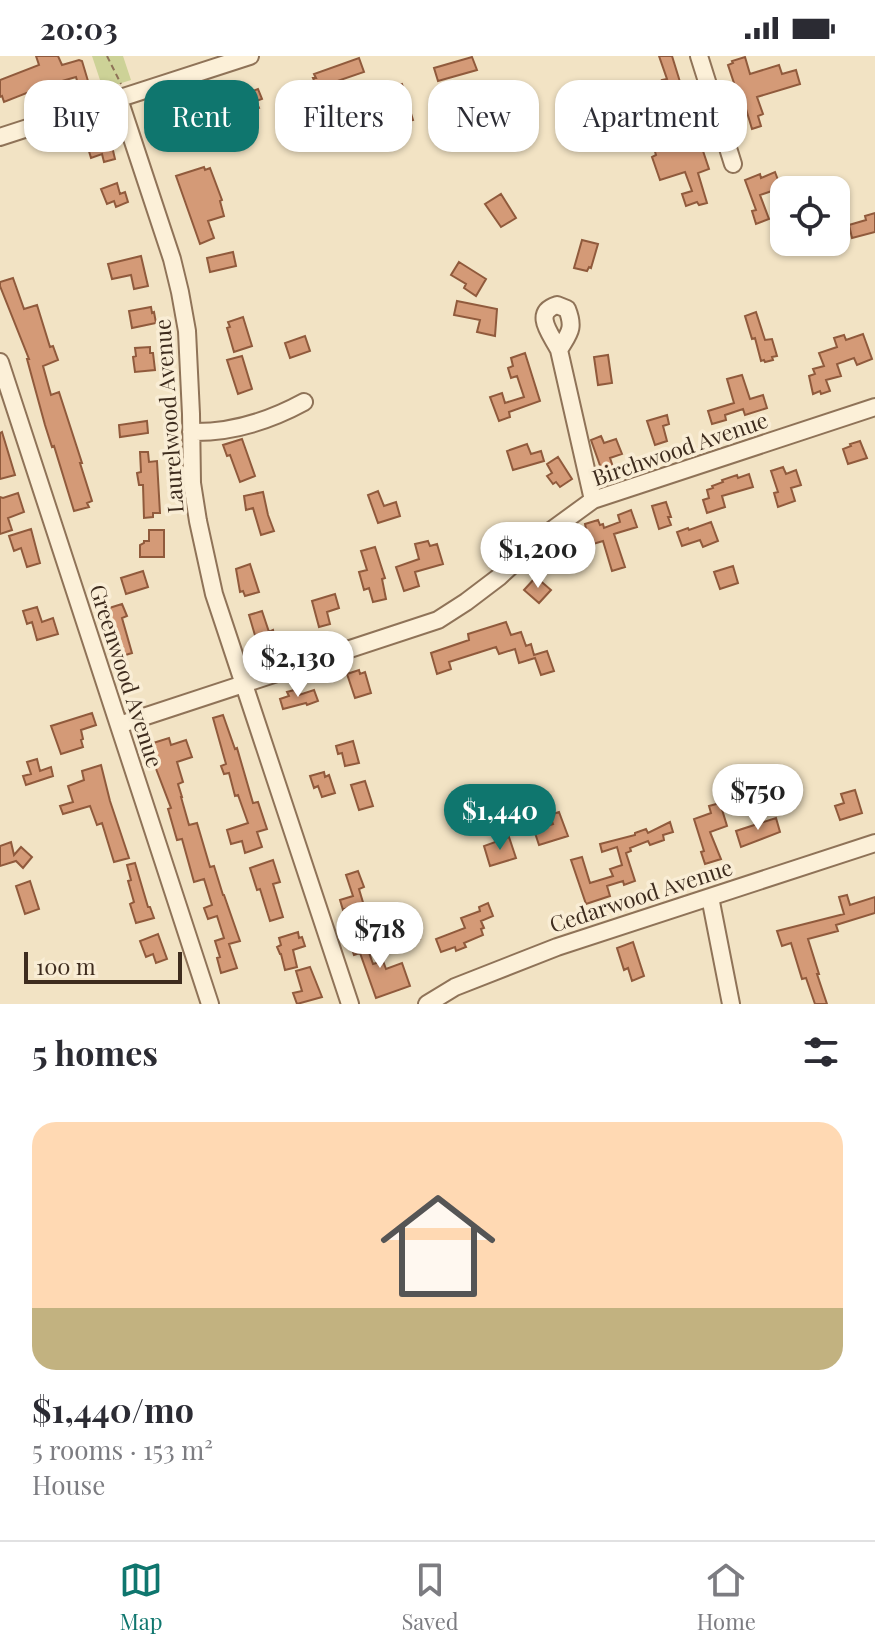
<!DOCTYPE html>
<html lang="en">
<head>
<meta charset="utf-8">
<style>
  body { margin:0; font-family:"Playfair Display",serif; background:#f2f2f3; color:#2b2b33; height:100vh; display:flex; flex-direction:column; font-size:30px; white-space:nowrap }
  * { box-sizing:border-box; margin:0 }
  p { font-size:26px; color:#7c7c81 }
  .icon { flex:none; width:44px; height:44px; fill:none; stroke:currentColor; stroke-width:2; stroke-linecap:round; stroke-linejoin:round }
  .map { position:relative; height:948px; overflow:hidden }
  .drawer { display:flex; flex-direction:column; background:#fff; flex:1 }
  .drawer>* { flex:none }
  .top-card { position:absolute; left:24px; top:24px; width:828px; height:72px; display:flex; gap:16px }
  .controls { position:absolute; left:770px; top:120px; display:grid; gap:16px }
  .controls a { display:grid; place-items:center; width:80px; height:80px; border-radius:16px; background:#fff; box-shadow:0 2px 6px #0004; font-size:40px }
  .scale { position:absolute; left:24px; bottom:20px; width:158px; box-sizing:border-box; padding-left:8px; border:4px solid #3e2c1e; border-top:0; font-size:22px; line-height:28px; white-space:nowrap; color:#3e2c1e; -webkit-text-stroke:6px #f9edd5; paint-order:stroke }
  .price { position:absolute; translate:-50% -68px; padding:0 18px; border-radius:28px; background:#fff; color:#222; font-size:26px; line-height:52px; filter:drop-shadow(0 2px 4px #0008) }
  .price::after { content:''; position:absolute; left:50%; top:48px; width:24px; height:18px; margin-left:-12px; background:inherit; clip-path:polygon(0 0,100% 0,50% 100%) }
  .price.current { background:#0f766e; color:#fff }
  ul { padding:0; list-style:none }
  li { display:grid; align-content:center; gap:16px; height:424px; padding:0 32px }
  li span { display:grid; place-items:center; height:248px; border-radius:24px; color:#555 }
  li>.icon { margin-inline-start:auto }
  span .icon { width:144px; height:144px; fill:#fffc; stroke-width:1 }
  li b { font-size:34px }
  h2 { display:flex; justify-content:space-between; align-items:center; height:96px; padding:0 32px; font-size:34px }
  .tag { padding:0 28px; border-radius:24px; background:#fff; box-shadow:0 2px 6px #0004; font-size:28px; line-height:72px }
  .tag.current { background:#0f766e; color:#fff }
  .status { display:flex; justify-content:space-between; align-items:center; height:56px; padding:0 40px; background:#fff; direction:ltr }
  .status svg { height:22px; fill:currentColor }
  .dock { display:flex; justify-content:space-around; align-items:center; height:112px; border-top:2px solid #e1e1e2; background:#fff; font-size:22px; color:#7c7c81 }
  .dock a { display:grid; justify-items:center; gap:4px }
  .dock .current { color:#0f766e }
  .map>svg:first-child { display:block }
</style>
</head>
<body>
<div class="status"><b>20:03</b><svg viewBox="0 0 49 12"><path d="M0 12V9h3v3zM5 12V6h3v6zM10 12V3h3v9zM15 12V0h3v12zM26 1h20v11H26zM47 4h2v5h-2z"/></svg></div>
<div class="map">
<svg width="875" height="948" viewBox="0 0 875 948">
  <rect width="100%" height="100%" fill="#f2e3c4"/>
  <path fill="#cdd297" d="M 92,0 L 123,0 L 131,24 L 103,33 Z"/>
  <path fill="#d49a77" stroke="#905a3c" stroke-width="2" d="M 36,0 L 58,0 L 62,9 L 79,4 L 82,5 L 88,25 L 78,28 L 76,21 L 69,23 L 52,28 L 53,31 L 40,36 L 39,32 L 4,46 L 2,40 L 0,41 L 0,24 L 39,9 Z
    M 659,0 L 672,0 L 685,42 L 664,49 L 667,56 L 657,60 L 656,56 L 654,57 L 650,45 L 668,39 L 662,24 L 667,23 Z
    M 472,1 L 477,14 L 438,25 L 434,12 Z
    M 745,1 L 750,18 L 779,9 L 782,18 L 796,14 L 800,28 L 757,41 L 763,58 L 758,60 L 761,70 L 752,73 L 746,53 L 743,54 L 728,9 L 733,7 L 732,5 Z
    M 359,2 L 364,16 L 317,32 L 313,22 L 316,22 L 314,18 Z
    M 402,28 L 413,64 L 404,66 L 398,47 L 395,48 L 389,33 Z
    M 258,33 L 262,43 L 256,45 L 259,52 L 245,57 L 239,40 Z
    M 217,48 L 223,67 L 207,72 L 202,53 Z
    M 694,57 L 699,72 L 680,78 L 686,94 L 701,89 L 709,113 L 698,117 L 707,147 L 699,149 L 697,146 L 686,150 L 682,138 L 692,135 L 685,116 L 660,124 L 652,101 L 656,99 L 652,86 L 675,78 L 671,65 Z
    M 187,58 L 196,85 L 183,89 L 174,62 Z
    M 106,76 L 109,87 L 111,86 L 115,103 L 104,106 L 102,98 L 91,102 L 86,85 L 91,83 L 90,81 Z
    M 204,111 L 205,114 L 210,112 L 222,144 L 220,145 L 224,160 L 208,165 L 214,182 L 200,188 L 176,120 Z
    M 775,116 L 781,132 L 760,139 L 769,163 L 756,168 L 752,155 L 756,154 L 745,124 L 760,118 L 761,122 Z
    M 117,127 L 120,138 L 125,136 L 128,146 L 116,151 L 114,145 L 107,148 L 101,133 Z
    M 501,138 L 516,162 L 501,171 L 485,148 Z
    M 875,157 L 875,176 L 852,182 L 849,169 L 866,164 L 865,160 Z
    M 582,184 L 598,188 L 591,212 L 589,211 L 587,215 L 574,212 Z
    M 233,196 L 236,210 L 210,216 L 207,202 Z
    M 141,200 L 148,230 L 134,233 L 131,219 L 112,223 L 108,208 Z
    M 459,206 L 486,223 L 476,240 L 464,232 L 466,228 L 451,219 Z
    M 13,222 L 24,253 L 37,249 L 50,291 L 53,290 L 58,304 L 43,310 L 51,339 L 59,336 L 82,407 L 80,407 L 92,445 L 87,447 L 89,451 L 74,455 L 54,390 L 52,391 L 45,369 L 27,303 L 29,303 L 0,230 L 0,226 Z
    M 457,245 L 497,253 L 495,280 L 477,276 L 480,264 L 454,259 Z
    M 151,251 L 152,257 L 154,256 L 156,267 L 132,272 L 129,255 Z
    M 756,256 L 765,284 L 772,283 L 777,300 L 772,301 L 773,304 L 765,306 L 764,304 L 761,305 L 755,282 L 752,283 L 745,260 Z
    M 243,261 L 252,290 L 234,296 L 227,272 L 230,271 L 228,266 Z
    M 863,278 L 872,303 L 857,309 L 854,302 L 837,308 L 841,320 L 826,324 L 830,335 L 821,338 L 820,335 L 813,338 L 809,320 L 815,318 L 813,313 L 824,310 L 819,297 L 837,291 L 834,282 L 844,279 L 846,284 Z
    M 305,280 L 310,295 L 290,302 L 285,287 Z
    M 150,291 L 150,297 L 153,297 L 155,314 L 135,316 L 133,301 L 136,300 L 135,292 Z
    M 525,297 L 540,345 L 509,356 L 510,361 L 499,365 L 490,341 L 502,337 L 505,347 L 524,341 L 517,320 L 511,322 L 508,312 L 513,310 L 511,302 Z
    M 608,299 L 612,327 L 598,329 L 594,301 Z
    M 242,300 L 252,333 L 238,338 L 227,304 Z
    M 742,319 L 750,343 L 763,339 L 767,352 L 745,359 L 743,353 L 725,359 L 726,364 L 712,368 L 708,355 L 734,347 L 727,323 Z
    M 667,359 L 669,368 L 663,370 L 667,385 L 655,389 L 647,365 Z
    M 147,365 L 148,377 L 120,381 L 119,369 Z
    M 2,376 L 15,419 L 0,423 L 0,377 Z
    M 601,380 L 604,387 L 616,383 L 622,398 L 610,402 L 613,411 L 602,415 L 591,384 Z
    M 242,383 L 255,420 L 240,426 L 230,399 L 227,400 L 223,389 Z
    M 860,385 L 867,402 L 848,408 L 843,393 L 851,390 L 850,388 Z
    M 527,388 L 531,398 L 541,395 L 544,405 L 513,414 L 507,395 Z
    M 140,396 L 148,396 L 149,406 L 157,405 L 160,457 L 153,457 L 153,461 L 144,462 L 143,429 L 139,429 L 137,417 L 141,416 Z
    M 558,401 L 572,423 L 560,431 L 556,426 L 553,428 L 547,420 L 552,417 L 547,408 Z
    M 783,411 L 786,418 L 796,414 L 801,429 L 791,432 L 795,445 L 778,451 L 774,437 L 778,436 L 771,415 Z
    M 749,418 L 753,431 L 722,440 L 725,451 L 707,457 L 703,444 L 709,442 L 707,434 L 713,432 L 712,430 L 723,426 L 722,424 L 737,419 L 738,422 Z
    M 378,435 L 384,450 L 396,446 L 400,460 L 378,467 L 368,439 Z
    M 263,436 L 268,459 L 274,475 L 261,479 L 253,452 L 246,454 L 244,440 Z
    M 18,437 L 24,456 L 8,462 L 12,474 L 0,478 L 0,441 L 3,442 Z
    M 666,446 L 671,461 L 668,461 L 671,469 L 659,473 L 652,450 Z
    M 631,454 L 637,471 L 614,478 L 625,511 L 612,515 L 603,485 L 583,491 L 578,475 L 586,473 L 585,468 L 598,464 L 600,469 L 603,468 L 604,472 L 620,466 L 618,459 Z
    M 711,466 L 718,485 L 703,491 L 700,484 L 682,490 L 677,476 L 688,472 L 689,474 Z
    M 31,473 L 40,507 L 27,511 L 21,492 L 14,495 L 9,480 Z
    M 149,474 L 164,474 L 164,501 L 140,501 L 140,489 L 144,487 L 144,485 L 149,485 Z
    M 428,485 L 430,490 L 437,488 L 443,508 L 415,516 L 419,530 L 404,535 L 396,511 L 419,503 L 415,488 Z
    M 375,491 L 385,522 L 382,523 L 386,543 L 373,546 L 369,532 L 364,534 L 359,516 L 367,514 L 361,495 Z
    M 569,493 L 577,513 L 569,516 L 567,512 L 559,516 L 552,501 Z
    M 250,508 L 259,536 L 245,540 L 243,535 L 240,536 L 236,513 Z
    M 733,510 L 738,527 L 720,533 L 714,516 Z
    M 143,515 L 148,531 L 126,538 L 121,522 Z
    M 536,521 L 551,534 L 539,547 L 524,534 Z
    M 335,538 L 339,552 L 327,556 L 330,568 L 319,571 L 312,545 Z
    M 122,548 L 127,560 L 122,562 L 132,597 L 119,601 L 115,589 L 111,590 L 105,571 L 111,569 L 106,553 Z
    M 37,551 L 42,566 L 53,562 L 58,578 L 37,584 L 32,566 L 27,568 L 23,555 Z
    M 262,555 L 269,576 L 273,574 L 275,583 L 272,584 L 273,588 L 259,593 L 249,559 Z
    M 506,566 L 511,579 L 521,576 L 526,590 L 531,588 L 534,599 L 547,595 L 554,615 L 541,619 L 535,602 L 519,607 L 515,593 L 499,598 L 496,591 L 449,606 L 451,613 L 437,618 L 431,597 L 469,584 L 468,578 Z
    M 359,614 L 360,618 L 365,616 L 371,637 L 355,642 L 347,618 Z
    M 298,633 L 299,639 L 314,634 L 318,645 L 307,649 L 306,647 L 283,653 L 280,643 L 289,640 L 287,636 Z
    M 92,657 L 96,669 L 81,674 L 83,683 L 81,684 L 83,691 L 61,698 L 51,670 Z
    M 223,659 L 235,693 L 237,692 L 253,747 L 258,746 L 267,773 L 257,776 L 262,791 L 245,797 L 242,785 L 231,788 L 227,774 L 248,767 L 238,739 L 235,740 L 229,717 L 224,718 L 221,710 L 226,708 L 213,662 Z
    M 169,682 L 171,689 L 186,684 L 192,701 L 177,706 L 183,726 L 178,728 L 182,741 L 181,741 L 189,769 L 197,767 L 210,811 L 214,810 L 223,839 L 224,839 L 240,885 L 229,888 L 237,912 L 221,917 L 217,902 L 220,901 L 215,885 L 224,882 L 217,860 L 208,863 L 204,852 L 212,849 L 204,823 L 194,826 L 182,783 L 177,784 L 168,753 L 171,752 L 150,697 L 152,696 L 150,688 Z
    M 353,685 L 359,707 L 345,710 L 342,697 L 338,698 L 336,690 Z
    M 37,703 L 40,715 L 51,711 L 53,720 L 26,729 L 23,720 L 31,718 L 27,706 Z
    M 101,709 L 110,745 L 129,802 L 114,806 L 102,767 L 97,769 L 90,750 L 63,758 L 60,750 L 73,746 L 68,730 L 84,724 L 82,715 Z
    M 324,716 L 325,721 L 329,719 L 335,737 L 322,741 L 318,730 L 314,732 L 310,720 Z
    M 365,725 L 373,750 L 359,754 L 351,729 Z
    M 855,734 L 862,757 L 840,764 L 835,750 L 844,747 L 841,738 Z
    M 720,747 L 727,770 L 710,776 L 721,803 L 705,808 L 701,796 L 704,795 L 694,763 L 711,757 L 709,750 Z
    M 559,756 L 568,780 L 539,789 L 534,774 L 553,768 L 550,759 Z
    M 776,762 L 780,776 L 741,791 L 736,775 Z
    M 670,766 L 673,776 L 663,779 L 664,784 L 650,789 L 648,785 L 630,792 L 631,795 L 626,797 L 635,825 L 624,829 L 623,825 L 607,830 L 610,840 L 586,848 L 571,804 L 582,801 L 590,827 L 613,820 L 610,813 L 622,809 L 617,791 L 602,796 L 600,788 L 635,779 L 635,777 L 646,773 L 648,777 Z
    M 509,781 L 516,802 L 490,810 L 484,790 Z
    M 11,786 L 14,799 L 21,791 L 32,801 L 23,812 L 16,805 L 0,810 L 0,790 Z
    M 273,804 L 280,826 L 273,828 L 283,861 L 270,865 L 260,833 L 257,834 L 250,812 Z
    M 135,807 L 148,851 L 150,851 L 154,862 L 136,867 L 130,848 L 134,846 L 128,825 L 131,824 L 127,809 Z
    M 358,815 L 364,831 L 359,833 L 371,873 L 359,877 L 353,857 L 347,859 L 345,853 L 343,854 L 340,844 L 353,840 L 346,819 Z
    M 30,825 L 39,853 L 25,858 L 16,830 Z
    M 847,839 L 850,849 L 875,841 L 875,857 L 836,869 L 838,875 L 808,883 L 819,918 L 817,918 L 827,948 L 815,948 L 806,922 L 802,923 L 791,887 L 782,890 L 777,875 L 844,858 L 839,841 Z
    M 488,847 L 493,860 L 481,865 L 484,872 L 481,873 L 483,879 L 464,887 L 466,891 L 456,895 L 455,891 L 441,896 L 436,883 L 465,872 L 461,862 L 480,855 L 479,851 Z
    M 414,861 L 420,883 L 406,887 L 405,883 L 389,887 L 385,873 L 401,869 L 400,865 Z
    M 298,876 L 299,882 L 302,881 L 305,890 L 293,894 L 297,911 L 285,914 L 281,898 L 280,898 L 277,891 L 281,889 L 279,882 Z
    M 158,878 L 167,903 L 156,907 L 153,898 L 146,901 L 140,885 Z
    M 366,878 L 369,887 L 366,888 L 373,908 L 383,905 L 386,913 L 402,907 L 410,930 L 376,942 L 360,897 L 354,899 L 349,884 Z
    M 633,886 L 644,920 L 632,925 L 628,912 L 624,914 L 617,892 Z
    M 310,911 L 322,941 L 297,948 L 293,937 L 302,935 L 296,915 Z"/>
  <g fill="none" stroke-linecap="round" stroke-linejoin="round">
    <g stroke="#8f7358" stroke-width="20">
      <path id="minor" d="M 699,0 L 733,108
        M 119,43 L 172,203 L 180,236 L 187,275 L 191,358 L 192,427 L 198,465 L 214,538 L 350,948
        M 0,81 L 250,0
        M 559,294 C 551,278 532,257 557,249 L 567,253 C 575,273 569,277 559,294 L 593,444
        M 0,306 L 210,948
        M 191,376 C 232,377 269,365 304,346
        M 119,669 L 438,564 L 466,546 L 499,521 L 545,479 L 593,444 L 875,351
        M 710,841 L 731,948
        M 427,948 L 455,931 L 557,891 L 875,787"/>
    </g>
    <path stroke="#8f7358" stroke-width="2" stroke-dasharray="6 4" stroke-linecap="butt" d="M 107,0 L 121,28"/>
    <use href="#minor" stroke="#fcf0d8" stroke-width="16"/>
  </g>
  <g text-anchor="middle" stroke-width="7" stroke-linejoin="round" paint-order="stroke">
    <g font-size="22" fill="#3e2c1e" stroke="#f9edd5">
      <text transform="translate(169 360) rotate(-94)" y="8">Laurelwood Avenue</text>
      <text transform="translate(680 393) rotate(-19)" y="8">Birchwood Avenue</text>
      <text transform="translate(126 620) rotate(72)" y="8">Greenwood Avenue</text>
      <text transform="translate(641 840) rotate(-18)" y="8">Cedarwood Avenue</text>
    </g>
  </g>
</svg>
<div class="controls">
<a><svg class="icon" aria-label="locate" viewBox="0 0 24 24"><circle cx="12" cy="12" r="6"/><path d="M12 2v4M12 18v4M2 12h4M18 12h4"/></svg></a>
</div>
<div class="scale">100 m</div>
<b class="price" style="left:538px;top:534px">$1,200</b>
<b class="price" style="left:298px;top:643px">$2,130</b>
<b class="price" style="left:758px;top:776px">$750</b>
<b class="price current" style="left:500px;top:796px">$1,440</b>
<b class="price" style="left:380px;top:914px">$718</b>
<div class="top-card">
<a class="tag">Buy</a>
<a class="tag current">Rent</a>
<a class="tag">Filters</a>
<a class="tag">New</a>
<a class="tag">Apartment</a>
</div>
</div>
<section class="drawer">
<h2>5 homes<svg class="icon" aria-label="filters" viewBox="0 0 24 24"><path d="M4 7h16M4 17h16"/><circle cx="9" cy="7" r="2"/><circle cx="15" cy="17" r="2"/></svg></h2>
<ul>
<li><span style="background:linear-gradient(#ffd9b3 75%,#c2b280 0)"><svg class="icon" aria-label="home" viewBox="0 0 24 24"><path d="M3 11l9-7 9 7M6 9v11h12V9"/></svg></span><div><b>$1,440/mo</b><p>5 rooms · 153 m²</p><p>House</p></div></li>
</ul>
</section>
<nav class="dock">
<a class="current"><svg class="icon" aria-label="map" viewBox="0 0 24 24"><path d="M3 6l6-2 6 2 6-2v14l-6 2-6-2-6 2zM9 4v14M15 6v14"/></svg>Map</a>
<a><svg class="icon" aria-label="saved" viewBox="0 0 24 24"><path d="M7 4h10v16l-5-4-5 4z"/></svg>Saved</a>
<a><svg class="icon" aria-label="home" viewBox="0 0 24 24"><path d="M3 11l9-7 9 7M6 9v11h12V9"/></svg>Home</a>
</nav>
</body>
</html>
